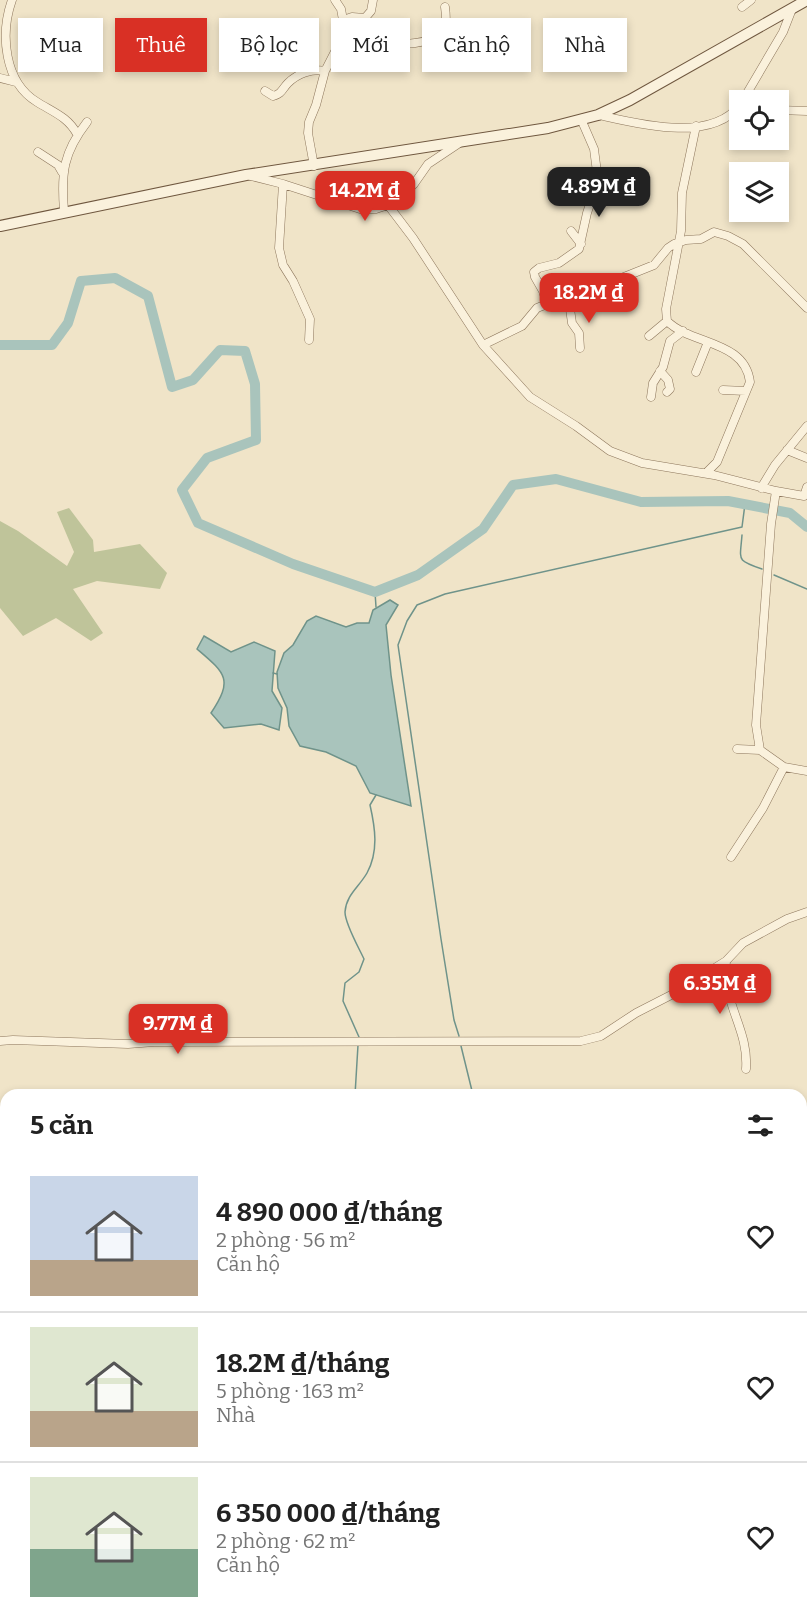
<!DOCTYPE html>
<html lang="vi">
<head>
<meta charset="utf-8">
<style>
  body { margin:0; font-family:Bitter,serif; background:#f6f6f6; color:#222; height:100vh; display:flex; flex-direction:column; font-size:22px; white-space:nowrap }
  * { box-sizing:border-box; margin:0 }
  p { font-size:20px; color:#767676 }
  .icon { flex:none; width:33px; height:33px; fill:none; stroke:currentColor; stroke-width:2; stroke-linecap:round; stroke-linejoin:round }
  .map { position:relative; flex:1; overflow:hidden }
  .details { position:absolute; left:0px; top:1089px; width:807px; height:536px; display:flex; flex-direction:column; background:#fff; border-radius:18px 18px 0 0; box-shadow:0 3px 9px #0003 }
  .details>* { flex:none }
  .top-card { position:absolute; left:18px; top:18px; width:771px; height:54px; display:flex; gap:12px }
  .fabs { position:absolute; left:729px; top:90px; display:grid; gap:12px }
  .fabs a { display:grid; place-items:center; width:60px; height:60px; border-radius:0px; background:#fff; box-shadow:0 3px 9px #0003; font-size:30px }
  .price { position:absolute; translate:-50% -51px; padding:0 14px; border-radius:12px; background:#d93025; color:#fff; font-size:20px; line-height:39px; filter:drop-shadow(0 2px 3px #0008) }
  .price::after { content:''; position:absolute; left:50%; top:36px; width:18px; height:14px; margin-left:-9px; background:inherit; clip-path:polygon(0 0,100% 0,50% 100%) }
  .price.active { background:#222; color:#fff }
  ul { padding:0; list-style:none }
  li { display:flex; align-items:center; gap:18px; height:150px; padding:0 30px }
  li+li { border-top:2px solid #e0e0e0 }
  li span { display:grid; place-items:center; flex:none; width:168px; height:120px; border-radius:0px; color:#555 }
  li>.icon { margin-inline-start:auto }
  span .icon { width:72px; height:72px; fill:#fffc; stroke-width:1 }
  li b { font-size:26px }
  h2 { display:flex; justify-content:space-between; align-items:center; height:72px; padding:0 30px; font-size:26px }
  .chip { padding:0 21px; border-radius:0px; background:#fff; box-shadow:0 3px 9px #0003; font-size:21px; line-height:54px }
  .chip.active { background:#d93025; color:#fff }
  .map>svg:first-child { display:block }
</style>
</head>
<body>
<div class="map">
<svg width="807" height="1624" viewBox="0 0 807 1624">
  <rect width="100%" height="100%" fill="#f0e4c8"/>
  <path fill="#bfc49a" d="M 69,508 L 93,540 L 94,552 L 140,544 L 167,573 L 160,589 L 97,581 L 73,589 L 103,633 L 91,641 L 56,618 L 23,636 L 0,608 L 0,521 L 18,531 L 67,566 L 74,552 L 57,512 Z"/>
  <path fill="#a9c4bc" stroke="#6f938a" stroke-width="1.5" d="M 390,600 L 398,605 L 386,625 L 391,675 L 411,806 L 370,793 L 356,766 L 326,752 L 300,746 L 289,726 L 287,708 L 278,688 L 277,672 L 284,653 L 293,645 L 307,621 L 316,616 L 346,627 L 357,623 L 369,623 L 373,610 Z
    M 204,636 L 231,652 L 254,642 L 275,651 L 272,691 L 282,708 L 279,730 L 261,724 L 224,728 L 211,713 C 234,679 225,673 197,649 Z
    M 0,1414 L 6,1421 L 6,1618 L 159,1619 L 156,1624 L 0,1624 Z"/>
  <g fill="none" stroke-linecap="round" stroke-linejoin="round">
    <path stroke="#6f938a" stroke-width="1.5" d="M 742,527 L 745,504
      M 742,535 C 740,561 736,560 762,569
      M 774,575 L 807,589
      M 375,592 L 376,607
      M 273,673 L 277,674
      M 459,1036 L 454,1020 L 441,939 L 398,645 L 407,621 L 417,605 L 445,594 L 742,527
      M 359,1037 L 343,1001 L 345,983 L 359,972 L 364,959 C 359,948 345,924 345,912 C 346,895 359,887 367,873 C 379,851 375,827 370,805 L 376,795
      M 461,1046 L 473,1095
      M 355,1095 L 358,1045
      M 544,1618 L 547,1624
      M 593,1618 L 594,1624"/>
    <path stroke="#a9c4bc" stroke-width="10" d="M 0,345 L 52,345 L 68,323 L 81,281 L 115,278 L 148,296 L 172,387 L 193,380 L 220,350 L 245,351 L 255,384 L 256,440 L 207,458 L 182,490 L 198,523 L 293,564 L 375,592 L 418,575 L 483,529 L 513,485 L 556,479 L 641,502 L 728,501 L 790,513 L 807,527"/>
    <g stroke="#8d765c" stroke-width="9">
      <path id="street" d="M 12,0 C 0,34 4,82 37,102 C 53,112 68,117 77,134
        M 335,0 L 341,9 L 343,20 L 338,37
        M 742,7 L 751,0
        M 343,20 L 352,17 L 365,18 L 371,11 L 373,0
        M 0,78 L 16,82
        M 265,91 L 273,96 C 282,94 282,89 288,83 C 297,74 312,68 325,71
        M 743,100 L 783,32 L 792,9
        M 778,110 L 807,111
        M 599,115 C 639,124 711,143 740,105
        M 696,126 L 682,193 L 681,231 L 666,309 L 667,321 C 691,345 745,340 750,382 L 717,462 L 706,473
        M 38,152 L 58,165 L 62,172
        M 314,166 L 308,133 L 309,122 L 316,105 L 325,71 L 344,34 L 350,29 L 372,24 C 377,28 380,34 385,38 C 396,48 435,44 443,30 C 447,24 446,14 445,7
        M 251,176 L 283,184 L 360,209 L 376,209 L 388,205 L 398,198 L 414,184 L 428,164 L 458,144
        M 283,184 L 279,248 L 283,265 L 293,281 L 310,319 L 309,340
        M 388,205 L 413,238 L 483,345 L 530,397 L 576,426 L 610,451 L 642,463 L 714,475 L 776,491 L 771,524 L 756,725 L 760,750 L 784,767 L 807,771
        M 64,211 C 61,173 63,153 87,122
        M 571,231 L 581,244
        M 565,285 C 576,285 581,286 587,295
        M 569,302 L 572,323 L 579,333 L 580,348
        M 547,304 L 543,291 L 535,277 L 534,272 L 539,268 L 559,263 L 579,249 L 587,213 L 598,180 L 594,149 L 581,119
        M 649,336 L 667,321
        M 483,345 L 522,326 L 537,308 L 547,304 L 569,302 L 595,292 L 604,285 L 654,265 L 668,248 L 674,244 L 686,240 L 701,239 L 714,232 L 728,236 L 743,244 L 807,308
        M 660,371 L 668,380 L 670,389 L 667,392
        M 696,372 L 708,342
        M 723,390 L 746,391
        M 651,397 L 653,383 L 663,367 L 670,341 L 683,331
        M 787,450 L 807,458
        M 761,488 L 775,465 L 807,426
        M 776,491 L 804,496 L 807,487
        M 737,749 L 760,750
        M 731,857 L 763,808 L 784,767
        M 726,961 C 722,1004 749,1029 746,1069
        M 0,1041 L 13,1040 L 128,1044 L 154,1042 L 581,1041 L 601,1036 L 636,1013 L 675,993 L 726,961 L 743,943 L 787,919 L 807,912
        M 801,1292 L 807,1284
        M 801,1375 L 807,1372
        M 801,1489 L 807,1492"/>
    </g>
    <g stroke="#6f573f" stroke-width="12">
      <path id="secondary" d="M 0,226 L 246,175 L 548,128 L 598,115 L 630,100 L 807,0"/>
    </g>
    <use href="#street" stroke="#faf1dc" stroke-width="8"/>
    <use href="#secondary" stroke="#faf1dc" stroke-width="10"/>
  </g>
</svg>
<div class="fabs">
<a><svg class="icon" aria-label="locate" viewBox="0 0 24 24"><circle cx="12" cy="12" r="6"/><path d="M12 2v4M12 18v4M2 12h4M18 12h4"/></svg></a>
<a><svg class="icon" aria-label="layers" viewBox="0 0 24 24"><path d="M12 4l9 5-9 5-9-5zM3 14l9 5 9-5"/></svg></a>
</div>
<b class="price active" style="left:599px;top:218px">4.89M ₫</b>
<b class="price" style="left:365px;top:222px">14.2M ₫</b>
<b class="price" style="left:589px;top:324px">18.2M ₫</b>
<b class="price" style="left:720px;top:1015px">6.35M ₫</b>
<b class="price" style="left:178px;top:1055px">9.77M ₫</b>
<div class="top-card">
<a class="chip">Mua</a>
<a class="chip active">Thuê</a>
<a class="chip">Bộ lọc</a>
<a class="chip">Mới</a>
<a class="chip">Căn hộ</a>
<a class="chip">Nhà</a>
</div>
<section class="details">
<h2>5 căn<svg class="icon" aria-label="filters" viewBox="0 0 24 24"><path d="M4 7h16M4 17h16"/><circle cx="9" cy="7" r="2"/><circle cx="15" cy="17" r="2"/></svg></h2>
<ul>
<li><span style="background:linear-gradient(#c9d6e8 70%,#b9a48a 0)"><svg class="icon" aria-label="home" viewBox="0 0 24 24"><path d="M3 11l9-7 9 7M6 9v11h12V9"/></svg></span><div><b>4 890 000 ₫/tháng</b><p>2 phòng · 56 m²</p><p>Căn hộ</p></div><svg class="icon" aria-label="heart" viewBox="0 0 24 24"><path d="M12 20l-8-8c-3-5 5-10 8-4 3-6 11-1 8 4z"/></svg></li>
<li><span style="background:linear-gradient(#dfe7d0 70%,#b9a48a 0)"><svg class="icon" aria-label="home" viewBox="0 0 24 24"><path d="M3 11l9-7 9 7M6 9v11h12V9"/></svg></span><div><b>18.2M ₫/tháng</b><p>5 phòng · 163 m²</p><p>Nhà</p></div><svg class="icon" aria-label="heart" viewBox="0 0 24 24"><path d="M12 20l-8-8c-3-5 5-10 8-4 3-6 11-1 8 4z"/></svg></li>
<li><span style="background:linear-gradient(#dfe7d0 60%,#7fa58c 0)"><svg class="icon" aria-label="home" viewBox="0 0 24 24"><path d="M3 11l9-7 9 7M6 9v11h12V9"/></svg></span><div><b>6 350 000 ₫/tháng</b><p>2 phòng · 62 m²</p><p>Căn hộ</p></div><svg class="icon" aria-label="heart" viewBox="0 0 24 24"><path d="M12 20l-8-8c-3-5 5-10 8-4 3-6 11-1 8 4z"/></svg></li>
</ul>
</section>
</div>
</body>
</html>
